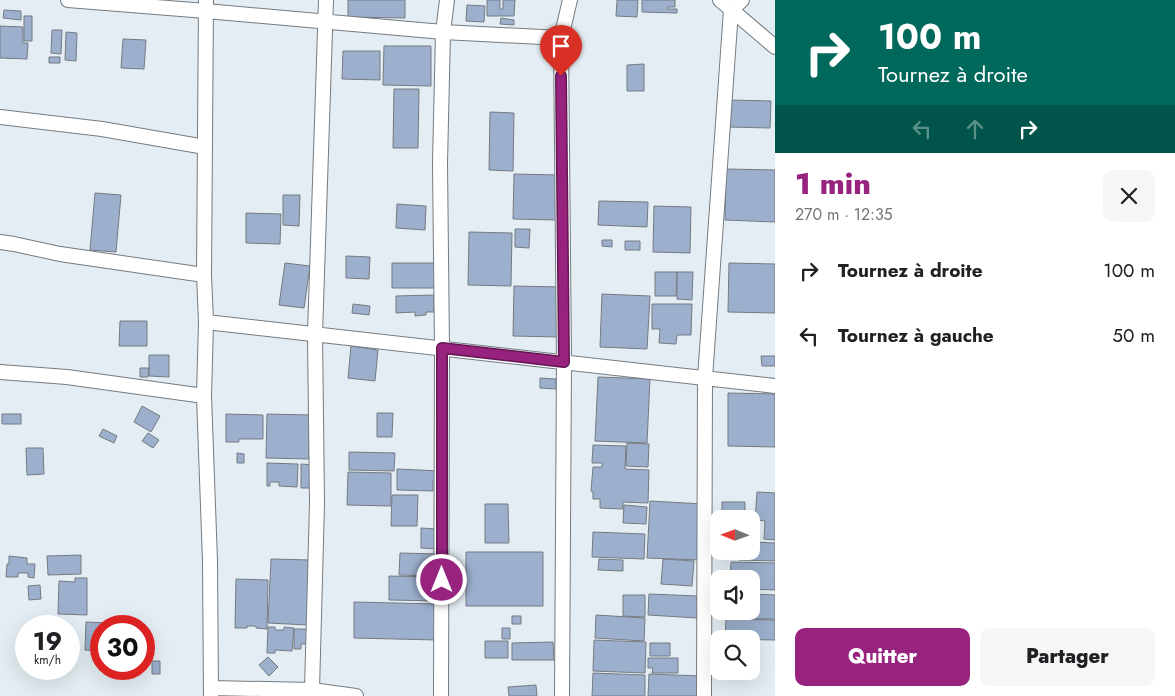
<!DOCTYPE html>
<html lang="fr">
<head>
<meta charset="utf-8">
<style>
	body { margin:0; font-family:Jost,sans-serif; background:#f6f6f6; color:#202124; height:100vh; display:flex; flex-direction:column; font-size:19px; white-space:nowrap }
	* { box-sizing:border-box; margin:0 }
	p { font-size:16px; color:#757577 }
	.icon { flex:none; width:28px; height:28px; fill:none; stroke:currentColor; stroke-width:2; stroke-linecap:round; stroke-linejoin:round }
	.map { position:relative; flex:1; overflow:hidden }
	.sheet { display:flex; flex-direction:column; background:#fff; width:400px }
	.sheet>* { flex:none }
	.guide { background:#00695c; color:#fff; overflow:hidden }
	.needle { width:32px; rotate:271deg }
	.controls { position:absolute; left:710px; top:510px; display:grid; gap:10px }
	.controls a { display:grid; place-items:center; width:50px; height:50px; border-radius:10px; background:#fff; box-shadow:0 5px 20px #0002; font-size:25px }
	.speed { position:absolute; left:15px; top:615px; display:flex; gap:10px; font-size:25px; font-weight:700; text-align:center }
	.speed>* { display:grid; place-content:center; width:65px; height:65px; border-radius:50%; background:#fff; box-shadow:0 5px 20px #0002; line-height:1 }
	.speed small { font-size:12px; font-weight:400 }
	.speed .limit { border:8px solid #d22; background:#fff; color:#111 }
	.pin { position:absolute; display:grid; place-items:center; width:42px; height:42px; color:#fff; margin:-51px -21px; border-radius:50% 50% 50% 0; rotate:-45deg; box-shadow:0 0 5px #0007 }
	.pin .icon { rotate:45deg }
	.me { position:absolute; width:55px; margin:-28px; rotate:0deg; stroke-linejoin:round; filter:drop-shadow(0 0 4px #0008) }
	.turn { display:flex; align-items:center; gap:18px; height:105px; padding:0 20px; font-size:22px }
	.turn .icon { width:65px; height:65px; stroke-width:2.5 }
	.turn b { display:block; font-size:35px; line-height:42px }
	.lanes { display:flex; align-items:center; height:48px; padding:0 20px; background:#0003; justify-content:center; gap:25px; direction:ltr }
	.lanes .off { opacity:.35 }
	.round { display:grid; place-items:center; flex:none; width:52px; height:52px; border-radius:10px; background:#f6f6f6 }
	.head { display:flex; align-items:center; justify-content:space-between; height:85px; padding:0 20px }
	h1 { font-size:30px; font-weight:800; line-height:38px; color:#98237f }
	.cta { display:flex; gap:10px; margin-top:auto; padding:10px 20px }
	.cta a { flex:1; height:58px; border-radius:10px; background:#98237f; color:#fff; font-size:20px; font-weight:800; line-height:58px; text-align:center }
	.cta a+a { background:#f6f6f6; color:#202124 }
	ul { padding:0; list-style:none }
	li { display:flex; align-items:center; gap:15px; height:65px; padding:0 20px }
	li div { flex:1 }
	li b { display:block; font-size:19px }
	li em { font-style:normal }
	main { display:flex; flex:1; min-height:0 }
	.map>svg:first-child { display:block }
</style>
</head>
<body>
<main>
<div class="map">
<svg width="775" height="696" viewBox="0 0 775 696">
	<rect width="100%" height="100%" fill="#e4edf3"/>
	<!-- building -->
	<path fill="#9cb0cd" stroke="#757a81" d="M348 0H405V18L348 17Z
		M487 0H500V9H503V0H515L514 16H487Z
		M617 0H638L637 17 616 16Z
		M642 0H675V7H668L667 9H677V13L642 12Z
		M467 5 485 6 484 22 466 21Z
		M4 10 21 11V20L3 18Z
		M24 16H32V41H24Z
		M501 18 514 20V25L500 24Z
		M0 26 23 27V43H28L27 59 0 58Z
		M52 30H62L61 54 51 53Z
		M66 32 77 33 76 61 65 60Z
		M123 39 146 40 144 69 121 68Z
		M384 46H431V86L383 85Z
		M343 51H380V80L342 79Z
		M49 57H60V63H49Z
		M644 64V91H627V65Z
		M394 89H419L418 148H393Z
		M729 100 771 101 770 128 728 127Z
		M490 112 514 113 513 171 489 170Z
		M726 169 775 170V222L725 220Z
		M514 174 558 175 557 220 513 219Z
		M95 193 121 195 116 252 90 250Z
		M283 195H300L299 226 283 225Z
		M599 201 648 202 647 227 598 225Z
		M397 204 426 206 425 230 396 228Z
		M654 206 691 207 690 253 653 252Z
		M246 213 281 214 280 244 246 243Z
		M515 229H530L529 248 515 247Z
		M469 232 512 233 511 286 468 285Z
		M602 240H612V247L602 246Z
		M625 241H640V250H625Z
		M346 256 370 257 369 279 346 278Z
		M285 263 310 266 304 308 279 305Z
		M392 263H434L435 288H392Z
		M729 263 775 264V313L728 312Z
		M655 272H677L676 296H655Z
		M677 272H693L692 300 677 299Z
		M514 286 561 287 560 337 513 336Z
		M602 294 650 296 647 349 600 347Z
		M434 295V312H426V315L415 316V312L396 313V296Z
		M353 304 370 306 369 315 352 313Z
		M652 304H692L691 335H677L676 344 659 343 660 329H652Z
		M120 321H147V346H119Z
		M351 346 378 350 375 381 348 378Z
		M149 355H169V377L149 376Z
		M761 356H775V366H762Z
		M140 368H149L148 377H140Z
		M598 377 650 379 647 443 595 441Z
		M540 378 556 379V389L540 388Z
		M728 393 775 394V447L728 446Z
		M142 406 160 416 151 432 134 422Z
		M377 413H393L392 437H377Z
		M2 414H21V424H2Z
		M226 414 263 415V439H239V442H226Z
		M267 414 310 415 309 459 266 458Z
		M103 429 117 436 114 443 99 436Z
		M148 433 159 440 153 448 142 441Z
		M627 443 649 444 648 467 626 466Z
		M593 445 626 446 625 469 649 470 648 503 623 502V509L600 508V499H593V492L591 491 593 467H602V463H592Z
		M26 448H43L44 474 27 475Z
		M349 452 395 453 394 471 349 470Z
		M237 453 244 454V463H237Z
		M267 463 298 464 297 487 279 486V482H270V486H267Z
		M301 464 314 465 313 488H301Z
		M397 469 440 471V480H433V491L397 490Z
		M348 472 391 473V506L347 505Z
		M757 492 775 493V540L764 539 765 521 755 520Z
		M392 495H418L417 526H391Z
		M650 501 703 504 700 560 647 558Z
		M722 502H745V518H722Z
		M485 504H508L509 543H485Z
		M624 505 647 507 646 524 623 523Z
		M421 528 438 529V549L421 548Z
		M593 532 645 534 644 559 592 557Z
		M751 542 775 543V561L739 560V551H751Z
		M466 552H543V606H466Z
		M400 553 438 554 437 576 399 575Z
		M81 555V574L48 575 47 556Z
		M9 556 27 558V564H35L34 578 28 577V573H18V577H6L7 564H9Z
		M271 559 310 560 308 625 268 623Z
		M599 559 623 560V571L598 570Z
		M663 559 694 561 692 586 661 584Z
		M731 562 775 563V590L751 589V579H730Z
		M389 576 439 577V601L389 600Z
		M75 578H87V615L58 614 59 581 75 582Z
		M236 579 268 580 267 629 256 628V626H247V628H235Z
		M40 585 41 599 29 600 28 586Z
		M649 594 698 596 697 618 648 615Z
		M751 594 775 595V619L724 618V611H751Z
		M623 595H645V617L623 616Z
		M354 602 438 604 437 640 354 638Z
		M596 615 645 618 644 641 595 638Z
		M512 616H521V624H512Z
		M726 619 775 620V640L725 639Z
		M86 622 108 623V626H101V651L85 650Z
		M109 622H141V626H108Z
		M268 627H275V630H284V627L294 628 292 651 275 650V653H267Z
		M502 628H510V639H502Z
		M294 629H308V644H301V649H294Z
		M594 640 646 642 645 673 593 671Z
		M485 641H508V658H485Z
		M553 642 554 660H512V643Z
		M650 643H670V656H650Z
		M268 657 278 667 269 676 259 665Z
		M648 658H678V673H652L653 668H648Z
		M152 661H160V674H152Z
		M593 673 645 675V696H592Z
		M649 674 702 676V696H648Z
		M536 685 537 696H509L508 687Z"/>
	<g fill="none" stroke-linecap="round" stroke-linejoin="round">
		<defs>
			<path id="street" d="M68 0 206 11 443 32 561 38
				M206 0 204 275 206 322 204 396 210 561 211 696
				M720 0 775 47
				M0 117 102 129 205 147
				M0 242 14 244 60 254 204 275
				M206 322 775 386
				M0 372 67 377 204 396
				M211 688 312 690 356 696
				M312 690 317 503 315 334 326 0
				M441 696 442 348 440 163 443 32 447 0
				M562 696 564 362 561 38 570 0
				M704 696 705 378 731 10 742 0"/>
		</defs>
		<!-- street casing -->
		<use href="#street" stroke="#747b81" stroke-width="16"/>
		<!-- street -->
		<use href="#street" stroke="#fff" stroke-width="14"/>
	</g>
	<g fill="none" stroke-linecap="round" stroke-linejoin="round">
		<defs>
			<path id="route" d="M442 580V348L564 362 561 76"/>
		</defs>
		<!-- route casing -->
		<use href="#route" stroke="#631753" stroke-width="12"/>
		<!-- route -->
		<use href="#route" stroke="#98237f" stroke-width="9"/>
	</g>
</svg>
<div class="controls">
<a><svg class="needle" viewBox="-14 -14 28 28"><path d="M0-13l5 13h-10z" fill="#e53935"/><path d="M0 13l5-13h-10z" fill="#757577"/></svg></a>
<a><svg class="icon" aria-label="sound" viewBox="0 0 24 24"><path d="M4 9h4l5-4v14l-5-4H4zM17 9q2 3 0 6"/></svg></a>
<a><svg class="icon" aria-label="search" viewBox="0 0 24 24"><circle cx="10" cy="10" r="6"/><path d="M15 15l6 6"/></svg></a>
</div>
<div class="speed"><div>19<small>km/h</small></div><div class="limit">30</div></div>
<div class="pin" style="left:561px;top:76px;background:#d93025"><svg class="icon" aria-label="arrive" viewBox="0 0 24 24"><path d="M6 21V4h12l-3 4 3 4H6"/></svg></div>
<svg class="me" style="left:442px;top:580px" viewBox="-20 -20 40 40"><circle r="17" fill="#98237f" stroke="#fff" stroke-width="3"/><path d="M0-11L8 9 0 5-8 9z" fill="#fff"/></svg>
</div>
<section class="sheet">
<div class="guide">
<div class="turn"><svg class="icon" aria-label="right" viewBox="0 0 24 24"><path d="M7 20v-9h11M14 6l5 5-5 5"/></svg><div><b>100 m</b>Tournez à droite</div></div>
<div class="lanes"><svg class="icon off" aria-label="left" viewBox="0 0 24 24"><path d="M17 20v-9H6M10 6l-5 5 5 5"/></svg><svg class="icon off" aria-label="ahead" viewBox="0 0 24 24"><path d="M12 20V5M6 11l6-6 6 6"/></svg><svg class="icon" aria-label="right" viewBox="0 0 24 24"><path d="M7 20v-9h11M14 6l5 5-5 5"/></svg></div>
</div>
<div class="head"><div><h1>1 min</h1><p>270 m · 12:35</p></div><a class="round"><svg class="icon" aria-label="close" viewBox="0 0 24 24"><path d="M6 6l12 12M18 6L6 18"/></svg></a></div>
<ul>
<li><svg class="icon" aria-label="right" viewBox="0 0 24 24"><path d="M7 20v-9h11M14 6l5 5-5 5"/></svg><div><b>Tournez à droite</b></div><em>100 m</em></li>
<li><svg class="icon" aria-label="left" viewBox="0 0 24 24"><path d="M17 20v-9H6M10 6l-5 5 5 5"/></svg><div><b>Tournez à gauche</b></div><em>50 m</em></li>
</ul>
<div class="cta"><a>Quitter</a><a>Partager</a></div>
</section>
</main>
</body>
</html>
